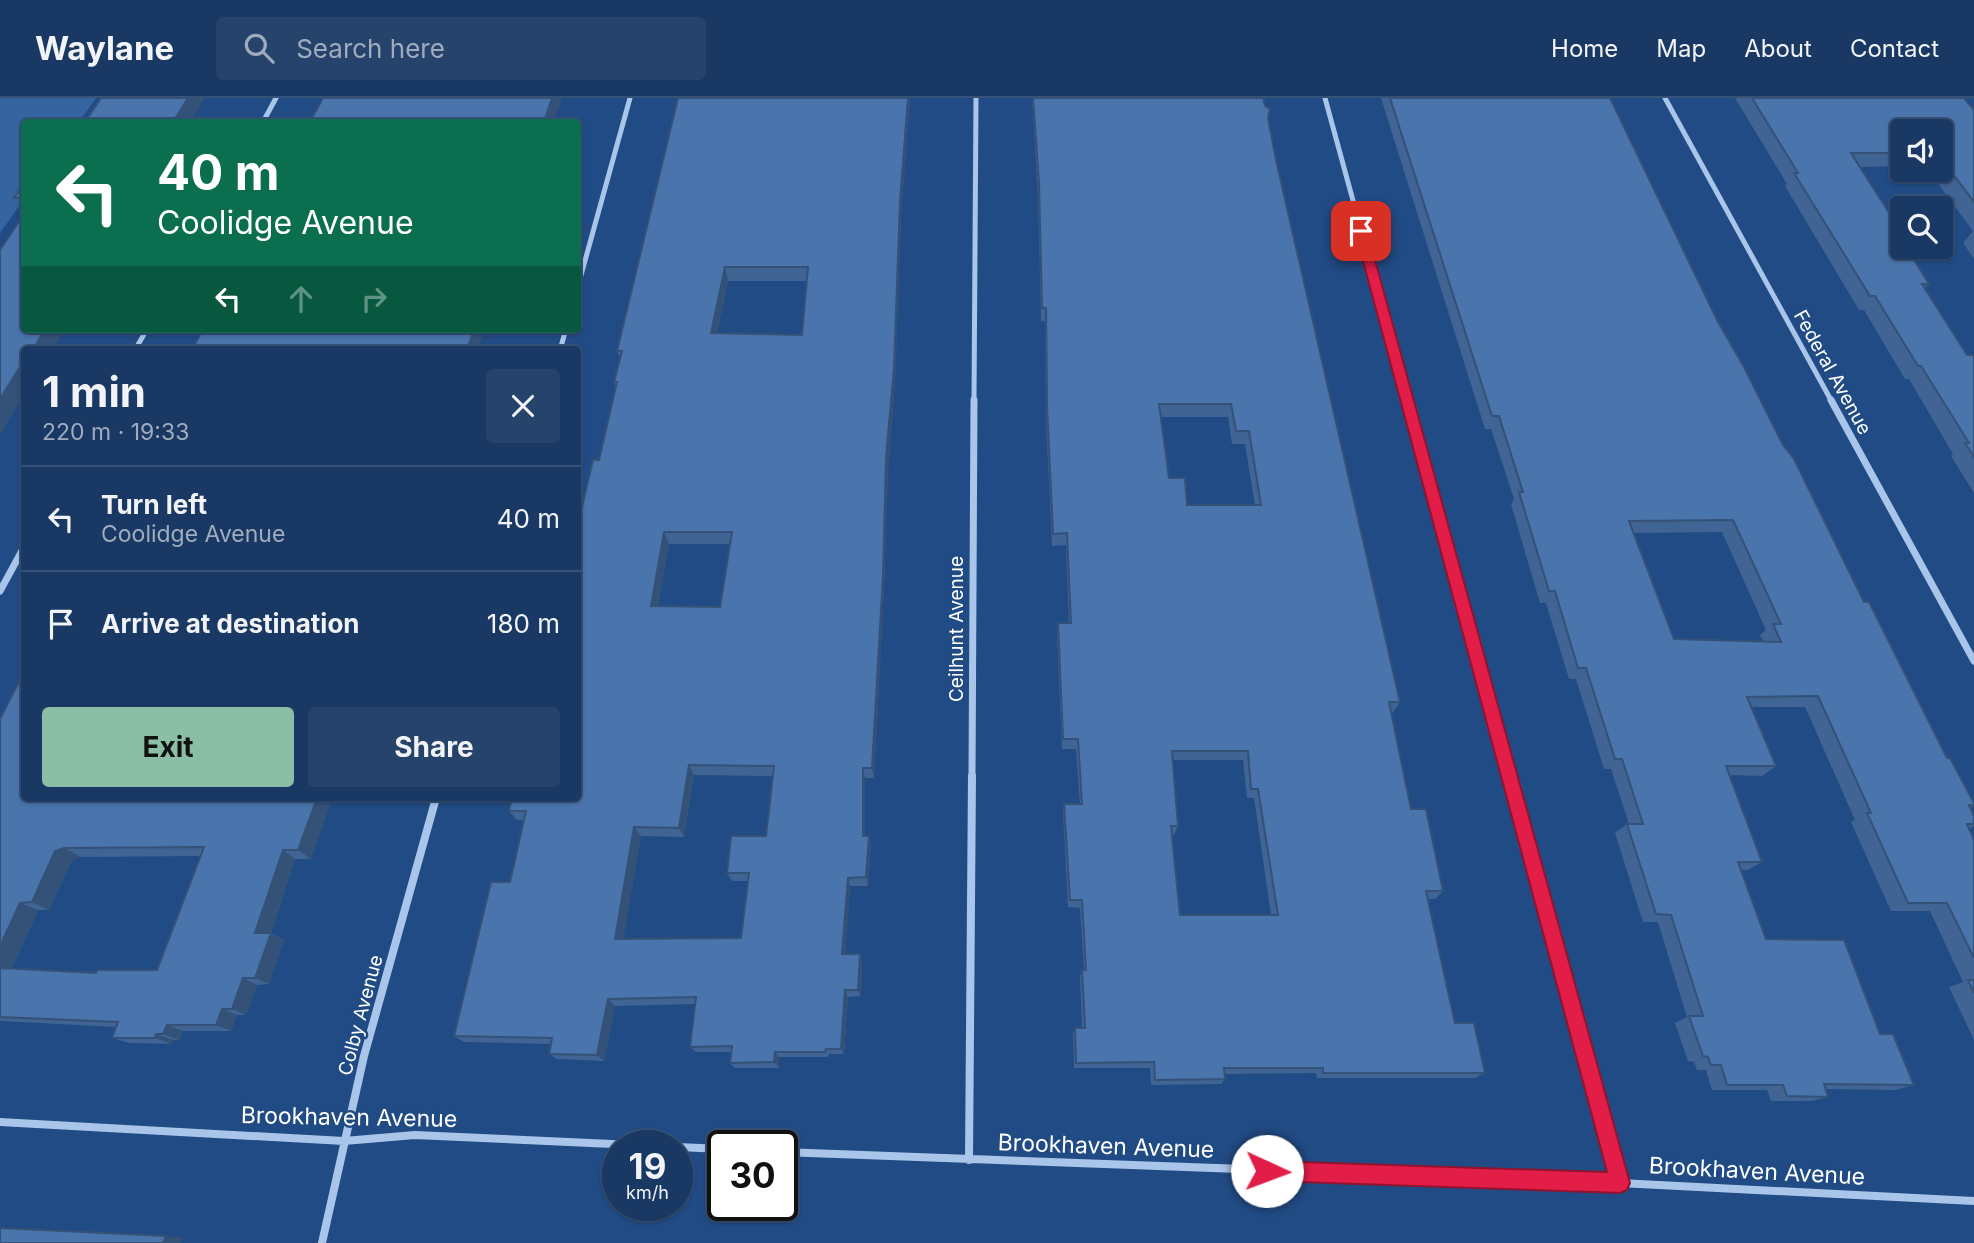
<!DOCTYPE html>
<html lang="en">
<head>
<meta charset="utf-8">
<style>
	body { margin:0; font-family:Inter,sans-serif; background:#26436c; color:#f1f3f6; height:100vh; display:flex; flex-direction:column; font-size:26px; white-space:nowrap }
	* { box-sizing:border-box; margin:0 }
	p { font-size:23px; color:#9facbe }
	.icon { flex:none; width:38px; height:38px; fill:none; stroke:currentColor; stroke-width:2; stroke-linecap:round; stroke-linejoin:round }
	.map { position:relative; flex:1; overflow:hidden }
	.side { position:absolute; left:21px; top:248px; width:560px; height:455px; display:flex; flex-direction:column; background:#193863; border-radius:7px; box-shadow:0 2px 5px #0004,0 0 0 2px #375278 }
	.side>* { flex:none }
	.top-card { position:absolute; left:21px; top:21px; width:560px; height:214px; border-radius:7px; box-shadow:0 2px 5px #0004,0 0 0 2px #375278; background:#0b6e4f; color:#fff; overflow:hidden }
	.tools { position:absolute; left:1890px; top:21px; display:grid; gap:14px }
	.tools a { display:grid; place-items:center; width:63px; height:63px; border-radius:7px; background:#193863; box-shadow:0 2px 5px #0004,0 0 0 2px #375278; font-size:35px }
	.speed { position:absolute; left:602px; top:1032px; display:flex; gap:14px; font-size:35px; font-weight:700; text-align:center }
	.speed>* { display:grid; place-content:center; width:91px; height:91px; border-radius:50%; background:#193863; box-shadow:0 2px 5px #0004,0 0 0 2px #375278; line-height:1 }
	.speed small { font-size:18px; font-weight:400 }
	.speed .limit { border:4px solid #111; border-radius:10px; background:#fff; color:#111 }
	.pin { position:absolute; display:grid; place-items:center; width:60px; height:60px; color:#fff; margin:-30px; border-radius:14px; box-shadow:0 4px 10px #0006 }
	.me { position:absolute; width:77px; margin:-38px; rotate:92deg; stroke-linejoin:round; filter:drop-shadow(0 0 5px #0008) }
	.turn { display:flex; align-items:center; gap:24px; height:147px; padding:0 21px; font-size:32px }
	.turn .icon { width:91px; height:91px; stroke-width:2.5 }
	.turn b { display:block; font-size:49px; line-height:60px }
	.lanes { display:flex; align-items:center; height:66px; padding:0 21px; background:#0003; justify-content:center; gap:35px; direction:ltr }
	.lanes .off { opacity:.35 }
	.round { display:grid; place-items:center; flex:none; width:74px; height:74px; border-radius:7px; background:#26436c }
	.headline { display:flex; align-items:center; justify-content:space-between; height:119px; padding:0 21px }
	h1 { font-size:42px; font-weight:700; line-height:52px }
	.button { display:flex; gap:14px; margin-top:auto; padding:14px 21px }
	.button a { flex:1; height:80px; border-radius:7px; background:#8abfa5; color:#111; font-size:28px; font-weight:700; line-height:80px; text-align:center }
	.button a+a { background:#26436c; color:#f1f3f6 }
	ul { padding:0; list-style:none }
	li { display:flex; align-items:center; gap:21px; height:105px; padding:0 21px; border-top:2px solid #375278 }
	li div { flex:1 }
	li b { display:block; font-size:26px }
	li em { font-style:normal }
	header { display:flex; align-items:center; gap:42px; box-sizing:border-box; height:98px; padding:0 35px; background:#193863; border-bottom:2px solid #375278 }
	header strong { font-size:33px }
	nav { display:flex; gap:38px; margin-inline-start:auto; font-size:24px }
	.search { width:490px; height:63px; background:#26436c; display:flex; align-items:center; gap:18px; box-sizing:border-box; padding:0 24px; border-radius:7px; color:#9facbe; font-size:26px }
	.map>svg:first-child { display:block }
</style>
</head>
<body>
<header>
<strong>Waylane</strong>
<div class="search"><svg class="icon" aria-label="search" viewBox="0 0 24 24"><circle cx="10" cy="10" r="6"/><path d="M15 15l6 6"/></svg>Search here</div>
<nav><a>Home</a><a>Map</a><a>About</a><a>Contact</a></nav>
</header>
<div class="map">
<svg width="1974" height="1145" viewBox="0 0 1974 1145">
	<rect width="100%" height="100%" fill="#214b84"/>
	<!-- green -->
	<path fill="#3564a1" d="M0 0H96L79 24H24V101L0 135Z"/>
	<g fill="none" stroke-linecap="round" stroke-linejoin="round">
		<!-- street-far2 -->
		<path stroke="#a9c5e9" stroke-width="5" d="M1325 0 1408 304
			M1665 0 1832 304
			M263 24 276 0
			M578 188 630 0
			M135 252 147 231
			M560 252 566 231
			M974 304 976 0"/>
		<!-- street-far1 -->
		<path stroke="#a9c5e9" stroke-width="7" d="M1407 302 1510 679
			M1831 302 1974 563
			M0 493 24 449
			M972 679 974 302"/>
		<!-- street -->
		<path stroke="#a9c5e9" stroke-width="8" d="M1509 678 1620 1085
			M0 1024 344 1043 415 1037 656 1048
			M677 1049 723 1051
			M782 1054 1620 1085 1974 1103
			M969 1062 972 678
			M322 1145 364 958 436 700"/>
	</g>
	<!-- wall -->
	<path fill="#406494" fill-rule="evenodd" d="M678 0H910L901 117 895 283 888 372 884 490 874 680H865V738H869L871 747 868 788H850L845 856 862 863 861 898 848 899 844 956H829L828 959H779V970H735L730 965 731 954H696L690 949 696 906 615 908 604 963 557 961 549 956 551 946 464 944 454 938 510 784 524 722H517L509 713 578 700 599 362 616 289 614 284 620 260 617 253ZM728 183H807L802 237 717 235ZM669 446H731L720 509 658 508ZM694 677 773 678 766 738 727 775 732 783H748L741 840 623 841 641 738 684 739Z
		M1032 0H1263L1276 62 1400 604 1393 614H1391L1411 711 1443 793 1435 801H1428L1455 925 1485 975 1475 980H1317L1316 975 1225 976V981L1221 986 1151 987 1150 970H1074L1073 936 1075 930H1082L1080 878 1082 872H1084L1080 810 1068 809 1063 715 1064 706H1080L1076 651H1062L1057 536 1058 525H1069L1066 447 1052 448 1046 322 1045 223H1041L1038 98ZM1161 319H1228L1232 346H1245L1255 407H1187L1169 380ZM1173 662H1243L1247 700H1254L1271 817H1180L1172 737H1174L1178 728Z
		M1381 0H1610L1718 224 1864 504 1974 708 1970 710 1974 718V728L1969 731 1974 742V942L1949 889 1963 884 1930 813H1891L1851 724 1855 722 1805 609H1751L1776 668 1762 678 1729 677 1762 764 1748 772H1741L1766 841 1880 936 1914 987 1895 992 1826 991 1828 999 1811 1003H1771L1767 992H1712L1706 972H1697L1694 964 1688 963 1675 925 1687 919 1658 824H1643L1615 735 1627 726H1629L1611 671H1604L1576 581H1569L1546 505H1540L1511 406 1514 401 1491 331H1485ZM1722 434 1766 532 1760 537 1763 544 1674 541 1634 435Z
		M1735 0H1964L1974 12V161L1963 145 1973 133 1928 72H1941V33H1902V68L1859 69 1913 152 1910 155 1929 186 1925 190 1967 257H1974V395L1951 358 1953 356 1909 281H1905L1864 212H1859L1785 88 1787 86Z
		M24 86V112L14 100Z
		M0 621 24 700H332L311 761H295L271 835 284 842 269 886 257 887 246 917H237L231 933H183L179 942H173L171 946 129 945 112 940 116 929 0 923ZM201 758 157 872 96 875 12 870 38 812H49L72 762 81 759Z"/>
	<!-- shaded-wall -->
	<path fill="#345178" d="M188 0H205L190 24H173Z
		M552 0H562L554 24H544Z
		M908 0H910L901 117 895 283 888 372 884 490 874 680 872 670 886 360 900 103Z
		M725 169 728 183 714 249 711 235Z
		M45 231H65L53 252H33Z
		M474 231H485L478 252H467Z
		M23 264 24 265V296L0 337V301Z
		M664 434 669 446 656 520 651 508Z
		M689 667 694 677 684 739 679 730Z
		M863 670 865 680V747L863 738Z
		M317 700H332L311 761 298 752Z
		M634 729 641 738 622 849 615 841Z
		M869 738 871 747 868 788 866 779Z
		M64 750 81 759 72 762 49 812 32 804 55 753Z
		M283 752 295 761 270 837 271 835 284 842 269 886 255 880V835Z
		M848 780 850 788 845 863 842 856Z
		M20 805 38 812 9 876 0 873V848Z
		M860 856 862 863 861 898 858 892Z
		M243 880 257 887 246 917 232 911Z
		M845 892 848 899 844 956 841 951Z
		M608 901 615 908 604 963 597 957Z
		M222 911 237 917 231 933 216 927Z
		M167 927 183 933 179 942 163 936Z
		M156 936 173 942 171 946 155 940Z
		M775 954 779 959V970L774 964Z
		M166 1138 183 1140 181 1145H163Z"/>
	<!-- building -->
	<path fill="#4a74ac" stroke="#345178" stroke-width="2" fill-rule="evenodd" d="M101 0H188L173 24H85Z
		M323 0H552L544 24H310Z
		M678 0H908L900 103 894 270 886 360 883 478 872 670H863V738H869L866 779 848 780 842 856H860L858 892H845L841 951H826L825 954H775L774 964 730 965 732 948 690 949 696 899 608 901 597 957 549 956 552 940 454 938 491 784H510L526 713H509L512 700H578V426L593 362H599L617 284H614L622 253H617ZM725 169H808L802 237 711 235ZM664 434H732L720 509 651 508ZM689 667 774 668 766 738H731L727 775H749L741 840 615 841 634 729 679 730Z
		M1033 0H1263L1265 8 1270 11 1268 20 1276 62 1400 604H1389L1411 711H1426L1443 793H1426L1447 889 1455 925H1474L1485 975H1323V970H1224L1225 981 1155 982 1154 964 1076 965 1075 930H1085L1082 872H1086L1082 802H1070L1064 706H1082L1078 641H1063L1058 525H1071L1067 435 1053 436 1047 309 1046 210H1042L1039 85ZM1159 306H1231L1236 333H1249L1261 407H1187L1185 380H1169ZM1172 653H1248L1251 691H1258L1278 817H1180L1171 728H1178Z
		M1390 0H1610L1718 224 1744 269 1783 347 1794 361 1864 504H1869L1947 660H1950L1974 705V707H1969L1974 718V726H1967L1974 742V860L1947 805H1908L1867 715H1871L1818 598 1747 599 1776 668H1726L1762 764H1738L1766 841 1844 842 1880 936H1893L1914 987 1824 986 1828 999 1787 998 1783 987H1727L1721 967H1711L1708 959 1703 958 1689 918H1703L1671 817 1656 816 1627 726H1643L1622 661H1615L1586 570H1578L1555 493H1549L1519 394H1523L1499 318H1492ZM1733 422 1781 526H1773L1781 544 1674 541 1629 423Z
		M1752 0H1964L1974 12V104L1941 60V33H1902V55H1851L1902 135V149H1911L1913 152H1908L1929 186H1922L1967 257H1974V359L1965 345H1969L1921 268H1918L1875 198H1870L1794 75H1798Z
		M24 86V100H14Z
		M24 116V231H45L33 252H24V264H23L0 301V152Z
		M203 231H474L467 252H192Z
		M24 574V700H317L298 752H283L255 835H271L255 880H243L232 911H222L216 927H167L163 936H156L155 940H112L118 924 0 919V870L96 875 97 872H157L204 749 64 750 55 753 32 804 20 805 0 848V621Z
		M1968 882H1974V895Z
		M0 1130 166 1138 163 1145H0Z"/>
	<!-- route -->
	<path fill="#e11d48" stroke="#92132f" stroke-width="2" d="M1361 129 1367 133 1630 1085 1627 1092 1620 1095 1267 1083 1260 1080 1257 1073 1260 1066 1267 1063 1607 1074 1355 133Z"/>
	<g text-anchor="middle" stroke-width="5" stroke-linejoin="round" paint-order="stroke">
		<!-- street labels -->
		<g font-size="19" fill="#fff" stroke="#214b84">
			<text transform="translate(1833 274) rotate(61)" y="7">Federal Avenue</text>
			<text transform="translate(956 531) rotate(-90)" y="7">Ceilhunt Avenue</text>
			<text transform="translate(360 917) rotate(-75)" y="7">Colby Avenue</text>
		</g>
		<!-- near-street labels -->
		<g font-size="23" fill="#fff" stroke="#214b84">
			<text transform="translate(349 1019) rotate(1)" y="8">Brookhaven Avenue</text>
			<text transform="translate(1106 1048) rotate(2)" y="8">Brookhaven Avenue</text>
			<text transform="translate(1757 1073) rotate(3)" y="8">Brookhaven Avenue</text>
		</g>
	</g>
</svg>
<div class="tools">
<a><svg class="icon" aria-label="sound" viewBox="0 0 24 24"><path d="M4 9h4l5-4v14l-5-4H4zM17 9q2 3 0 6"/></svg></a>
<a><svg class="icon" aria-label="search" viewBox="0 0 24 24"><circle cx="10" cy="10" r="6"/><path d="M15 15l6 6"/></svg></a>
</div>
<div class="speed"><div>19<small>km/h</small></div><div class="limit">30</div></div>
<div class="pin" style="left:1361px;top:133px;background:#d93025"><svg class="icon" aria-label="arrive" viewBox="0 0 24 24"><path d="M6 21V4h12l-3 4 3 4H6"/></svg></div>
<svg class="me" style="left:1267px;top:1073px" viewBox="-20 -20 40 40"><circle r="19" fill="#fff"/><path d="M0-13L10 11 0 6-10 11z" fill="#e11d48"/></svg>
<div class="top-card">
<div class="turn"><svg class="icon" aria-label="left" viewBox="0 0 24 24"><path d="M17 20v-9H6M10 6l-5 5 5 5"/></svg><div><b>40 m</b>Coolidge Avenue</div></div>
<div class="lanes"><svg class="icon" aria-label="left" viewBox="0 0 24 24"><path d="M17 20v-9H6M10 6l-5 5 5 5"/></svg><svg class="icon off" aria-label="ahead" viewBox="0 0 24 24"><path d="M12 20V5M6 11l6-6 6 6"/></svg><svg class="icon off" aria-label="right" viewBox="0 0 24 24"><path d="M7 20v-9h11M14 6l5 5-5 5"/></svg></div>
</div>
<section class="side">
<div class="headline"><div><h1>1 min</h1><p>220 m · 19:33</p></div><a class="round"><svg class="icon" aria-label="close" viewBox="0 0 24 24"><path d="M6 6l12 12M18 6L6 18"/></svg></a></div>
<ul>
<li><svg class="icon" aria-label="left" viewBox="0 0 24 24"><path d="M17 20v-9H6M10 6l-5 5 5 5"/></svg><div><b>Turn left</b><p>Coolidge Avenue</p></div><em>40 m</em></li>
<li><svg class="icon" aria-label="arrive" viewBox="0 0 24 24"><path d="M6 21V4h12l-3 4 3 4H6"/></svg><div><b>Arrive at destination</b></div><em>180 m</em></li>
</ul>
<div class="button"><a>Exit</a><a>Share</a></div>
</section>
</div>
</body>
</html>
